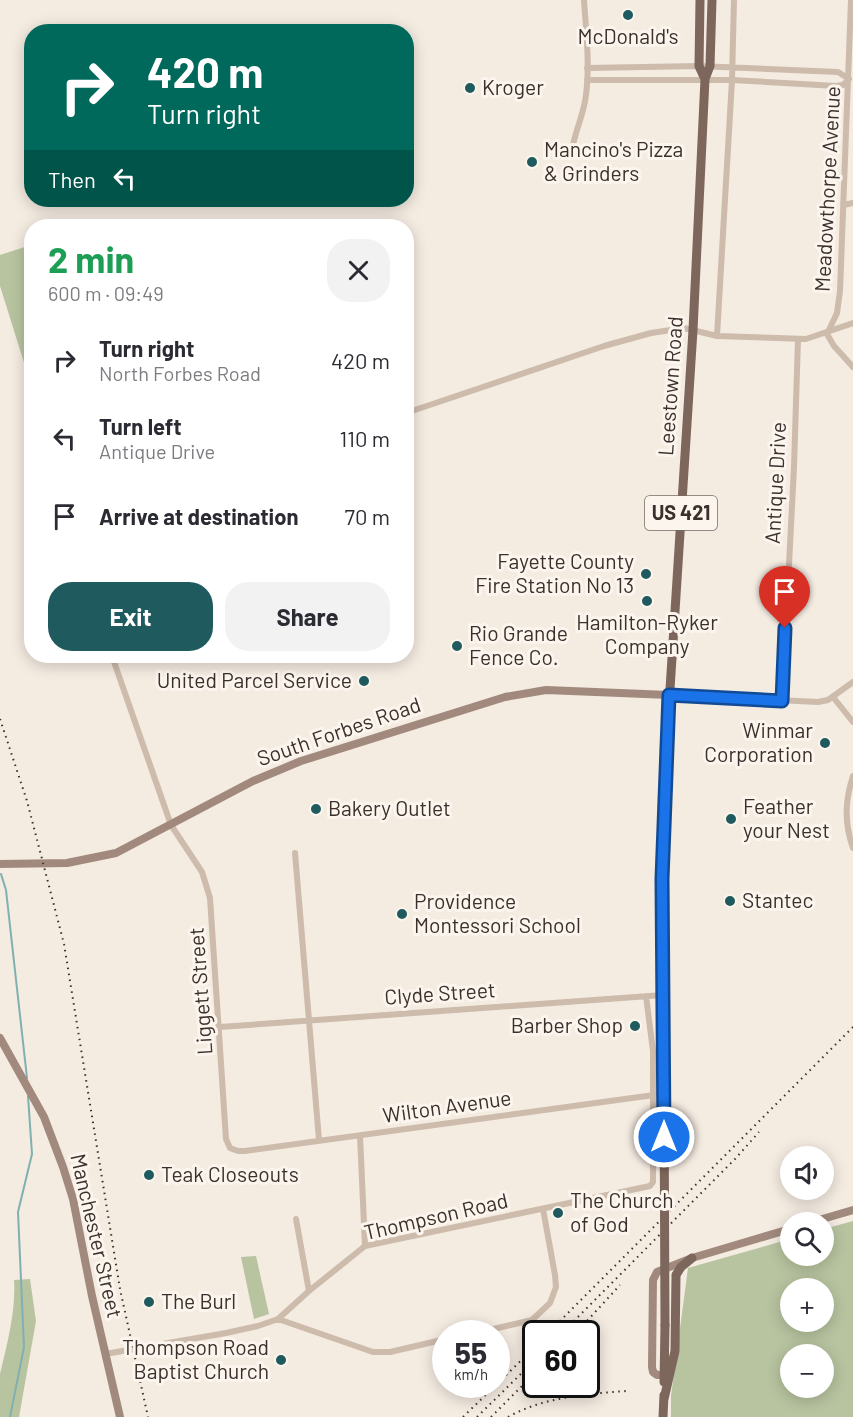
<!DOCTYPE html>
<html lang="en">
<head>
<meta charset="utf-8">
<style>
	body { margin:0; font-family:Barlow,sans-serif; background:#f2f2f3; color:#2b2b33; height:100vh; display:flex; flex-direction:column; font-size:22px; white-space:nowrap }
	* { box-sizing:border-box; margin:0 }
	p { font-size:20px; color:#7c7c81 }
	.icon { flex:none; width:33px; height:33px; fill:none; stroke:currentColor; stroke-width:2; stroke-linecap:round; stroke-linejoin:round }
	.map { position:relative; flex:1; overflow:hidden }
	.panel { position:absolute; left:24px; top:219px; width:390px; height:444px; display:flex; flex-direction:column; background:#fff; border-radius:24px; box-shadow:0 3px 15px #0003 }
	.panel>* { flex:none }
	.banner { position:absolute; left:24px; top:24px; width:390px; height:183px; border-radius:24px; box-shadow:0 3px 15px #0003; background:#00695c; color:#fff; overflow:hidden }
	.controls { position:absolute; left:780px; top:1146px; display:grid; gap:12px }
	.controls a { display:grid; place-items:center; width:54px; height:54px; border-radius:50%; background:#fff; box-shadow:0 3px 15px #0003; font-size:30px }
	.speed { position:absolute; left:432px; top:1320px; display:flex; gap:12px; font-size:30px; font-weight:700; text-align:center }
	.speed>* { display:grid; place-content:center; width:78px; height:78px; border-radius:50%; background:#fff; box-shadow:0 3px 15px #0003; line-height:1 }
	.speed small { font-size:15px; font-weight:400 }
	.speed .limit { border:3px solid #111; border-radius:9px; background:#fff; color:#111 }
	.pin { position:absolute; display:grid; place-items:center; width:51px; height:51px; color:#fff; margin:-62px -26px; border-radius:50% 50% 50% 0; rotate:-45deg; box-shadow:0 0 6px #0007 }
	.pin .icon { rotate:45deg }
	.me { position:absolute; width:66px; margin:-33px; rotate:0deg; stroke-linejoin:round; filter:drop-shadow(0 0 4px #0008) }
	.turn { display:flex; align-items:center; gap:21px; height:126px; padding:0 24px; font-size:27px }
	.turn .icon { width:78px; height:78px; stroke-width:2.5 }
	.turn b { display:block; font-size:42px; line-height:51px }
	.then { display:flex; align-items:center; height:57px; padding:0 24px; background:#0003; gap:12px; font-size:22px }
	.round { display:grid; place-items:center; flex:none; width:63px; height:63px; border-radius:24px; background:#f2f2f3 }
	.head { display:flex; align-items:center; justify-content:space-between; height:102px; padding:0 24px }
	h1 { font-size:36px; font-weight:700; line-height:45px; color:#1e9e55 }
	.action { display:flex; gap:12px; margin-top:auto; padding:12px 24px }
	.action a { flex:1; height:69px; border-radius:24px; background:#1f5a5e; color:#fff; font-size:24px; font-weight:700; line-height:69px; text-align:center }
	.action a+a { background:#f2f2f3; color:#2b2b33 }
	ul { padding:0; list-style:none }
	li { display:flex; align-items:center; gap:18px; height:78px; padding:0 24px }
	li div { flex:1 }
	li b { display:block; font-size:22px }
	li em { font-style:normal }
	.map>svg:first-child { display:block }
</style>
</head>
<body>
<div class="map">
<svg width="853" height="1417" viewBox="0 0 853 1417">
	<rect width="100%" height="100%" fill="#f4ebe1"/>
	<!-- green -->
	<path fill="#b8c4a0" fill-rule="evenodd" d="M31 245H32L31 385 0 286V255Z
		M853 1221V1417H671V1396L688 1268 790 1239V1256H824V1229ZM790 1288H824V1322H790ZM790 1354H824V1388H790Z
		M256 1256 269 1314 254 1319 241 1257Z
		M30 1279 36 1321 19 1417H0C0 1404 0 1387 0 1374 7 1344 16 1312 14 1280Z"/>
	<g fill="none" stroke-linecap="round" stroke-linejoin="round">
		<!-- stream -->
		<path stroke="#7fb0b2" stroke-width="2" d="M1 874 6 890 27 1078
			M10 1417 24 1347 18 1212 32 1154 28 1096"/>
		<!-- street -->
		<path stroke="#cdbbac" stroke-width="6" d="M851 0 840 291 837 313 827 334 834 346 853 367
			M587 68 699 66 838 72 849 79
			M587 80H732L836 86 843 85 849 79
			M572 150C575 131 584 114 586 95 590 64 586 31 584 0
			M844 205 853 203
			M717 336 732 80 734 0
			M406 413 604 346 651 333 684 328 717 336 806 339 853 323
			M112 656 171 825 202 872 210 898 226 1139 230 1148 238 1151H245L654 1095
			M669 695 818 702 828 700 853 682
			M833 697 853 722
			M782 701 794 467 798 339
			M853 776C845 801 844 823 853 848
			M295 853 319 1140
			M220 1027 663 995
			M360 1136 365 1246
			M296 1219 309 1291
			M278 1319 373 1352H390L446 1339
			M472 1334 532 1320 550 1303 556 1287 555 1275 543 1209
			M105 1354 226 1333 258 1326 278 1319 309 1291 365 1246 650 1186 653 1182V1051L646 996"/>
		<!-- secondary -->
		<path stroke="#a18a7d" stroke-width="8" d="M0 864 67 863 116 853 253 781 301 761 505 697 546 690 669 695
			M0 1038 44 1117 63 1167 73 1199 92 1296 120 1417
			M812 1222 853 1210
			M664 1375H657L653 1372 652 1367 653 1280 657 1272 692 1258 790 1229"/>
		<!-- primary -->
		<path stroke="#7d675c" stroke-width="9" d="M700 0 699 66 705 79
			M664 1090 662 887 667 736 693 330 705 79 710 66 712 0
			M664 1382 665 1325
			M664 1399 675 1351 676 1275 681 1267 692 1258
			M663 1417 664 1395"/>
		<!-- rail -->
		<path stroke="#3b302b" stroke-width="2" stroke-dasharray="1.5 4.5" stroke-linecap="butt" d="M0 719 27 801 64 944 120 1289 148 1417
			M547 1334 853 1027
			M561 1334 736 1158 759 1132
			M575 1334 620 1285
			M463 1417 536 1346
			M477 1417 536 1359
			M491 1417 536 1372
			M508 1417C544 1397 586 1394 626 1391"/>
		<!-- primary-bridge -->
		<path stroke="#7d675c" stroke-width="9" d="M664 1090 665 1325"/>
	</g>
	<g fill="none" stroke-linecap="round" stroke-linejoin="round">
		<defs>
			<path id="route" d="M664 1137 662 879 669 695 782 701 785 628"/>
		</defs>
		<!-- route casing -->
		<use href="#route" stroke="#114b97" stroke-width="15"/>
		<!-- route -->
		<use href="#route" stroke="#1a73e8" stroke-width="10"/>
	</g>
	<!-- markers -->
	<g fill="#1f5a5e" stroke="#fbf5ee" stroke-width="2">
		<circle cx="628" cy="15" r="6"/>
		<circle cx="470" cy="88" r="6"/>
		<circle cx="532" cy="162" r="6"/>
		<circle cx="646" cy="574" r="6"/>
		<circle cx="647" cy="601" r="6"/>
		<circle cx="457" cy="646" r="6"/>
		<circle cx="364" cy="681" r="6"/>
		<circle cx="825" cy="743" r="6"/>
		<circle cx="316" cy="809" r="6"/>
		<circle cx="731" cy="819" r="6"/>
		<circle cx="730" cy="901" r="6"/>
		<circle cx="402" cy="914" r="6"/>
		<circle cx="635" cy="1026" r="6"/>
		<circle cx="149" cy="1175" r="6"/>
		<circle cx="558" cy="1213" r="6"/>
		<circle cx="149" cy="1302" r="6"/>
		<circle cx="281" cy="1360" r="6"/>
	</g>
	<g text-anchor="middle" stroke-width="6" stroke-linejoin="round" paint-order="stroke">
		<!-- shield labels -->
		<rect fill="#fbf5ee" stroke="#756b66" stroke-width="1.5" x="645" y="496" width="72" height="34" rx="4.5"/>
		<g font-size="20" font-weight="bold" fill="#3b302b">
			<text x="681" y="520">US 421</text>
		</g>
		<!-- poi labels -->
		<g font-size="21" fill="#3b302b" stroke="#fbf5ee" text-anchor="start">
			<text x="628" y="44" text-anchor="middle">McDonald's</text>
			<text x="482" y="95">Kroger</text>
			<text x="544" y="157">Mancino's Pizza<tspan x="544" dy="24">&amp; Grinders</tspan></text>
			<text x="634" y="569" text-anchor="end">Fayette County<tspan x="634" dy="24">Fire Station No 13</tspan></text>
			<text x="647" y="630" text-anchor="middle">Hamilton-Ryker<tspan x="647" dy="24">Company</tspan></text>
			<text x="469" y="641">Rio Grande<tspan x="469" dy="24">Fence Co.</tspan></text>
			<text x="352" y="688" text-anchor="end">United Parcel Service</text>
			<text x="813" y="738" text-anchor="end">Winmar<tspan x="813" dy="24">Corporation</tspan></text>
			<text x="743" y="814">Feather<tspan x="743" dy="24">your Nest</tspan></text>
			<text x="328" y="816">Bakery Outlet</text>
			<text x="742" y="908">Stantec</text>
			<text x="414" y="909">Providence<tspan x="414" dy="24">Montessori School</tspan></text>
			<text x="623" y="1033" text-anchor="end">Barber Shop</text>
			<text x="161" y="1182">Teak Closeouts</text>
			<text x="570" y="1208">The Church<tspan x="570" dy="24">of God</tspan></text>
			<text x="161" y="1309">The Burl</text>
			<text x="269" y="1355" text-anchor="end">Thompson Road<tspan x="269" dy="24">Baptist Church</tspan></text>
		</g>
		<!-- street labels -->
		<g font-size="21" fill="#3b302b" stroke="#fbf5ee">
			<text transform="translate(828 189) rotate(-87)" y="7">Meadowthorpe Avenue</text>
			<text transform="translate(671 386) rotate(-86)" y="7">Leestown Road</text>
			<text transform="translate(776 483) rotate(-87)" y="7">Antique Drive</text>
			<text transform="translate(339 732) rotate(-19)" y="7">South Forbes Road</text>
			<text transform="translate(201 991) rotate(-94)" y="7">Liggett Street</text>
			<text transform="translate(440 994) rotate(-4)" y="7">Clyde Street</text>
			<text transform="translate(447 1107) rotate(-8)" y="7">Wilton Avenue</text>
			<text transform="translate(436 1217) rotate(-13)" y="7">Thompson Road</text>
			<text transform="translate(96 1236) rotate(77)" y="7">Manchester Street</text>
		</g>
	</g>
</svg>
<div class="controls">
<a><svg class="icon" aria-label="sound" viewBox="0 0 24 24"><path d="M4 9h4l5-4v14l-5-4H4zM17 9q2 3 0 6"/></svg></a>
<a><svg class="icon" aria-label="search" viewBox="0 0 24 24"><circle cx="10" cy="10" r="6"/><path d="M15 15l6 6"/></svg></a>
<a>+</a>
<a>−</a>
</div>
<div class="speed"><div>55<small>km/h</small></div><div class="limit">60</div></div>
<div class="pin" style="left:785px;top:628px;background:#d93025"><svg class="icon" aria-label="arrive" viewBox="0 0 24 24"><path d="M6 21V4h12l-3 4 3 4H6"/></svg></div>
<svg class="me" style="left:664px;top:1137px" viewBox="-20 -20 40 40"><circle r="17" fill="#1a73e8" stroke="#fff" stroke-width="3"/><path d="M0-11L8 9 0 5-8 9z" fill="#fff"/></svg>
<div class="banner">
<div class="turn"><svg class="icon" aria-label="right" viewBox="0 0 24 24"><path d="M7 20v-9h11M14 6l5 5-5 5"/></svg><div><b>420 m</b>Turn right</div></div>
<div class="then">Then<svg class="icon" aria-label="left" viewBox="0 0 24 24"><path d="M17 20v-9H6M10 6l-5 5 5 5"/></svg></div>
</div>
<section class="panel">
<div class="head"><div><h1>2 min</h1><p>600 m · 09:49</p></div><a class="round"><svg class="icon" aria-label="close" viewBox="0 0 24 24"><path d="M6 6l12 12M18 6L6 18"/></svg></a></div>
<ul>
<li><svg class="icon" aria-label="right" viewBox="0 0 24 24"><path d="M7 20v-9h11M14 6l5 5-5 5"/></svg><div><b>Turn right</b><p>North Forbes Road</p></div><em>420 m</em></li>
<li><svg class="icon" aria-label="left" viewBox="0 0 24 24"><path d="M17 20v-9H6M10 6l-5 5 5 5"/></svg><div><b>Turn left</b><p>Antique Drive</p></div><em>110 m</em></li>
<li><svg class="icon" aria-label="arrive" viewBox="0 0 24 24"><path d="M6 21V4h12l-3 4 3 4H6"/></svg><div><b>Arrive at destination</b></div><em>70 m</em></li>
</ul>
<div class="action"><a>Exit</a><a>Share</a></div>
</section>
</div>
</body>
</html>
